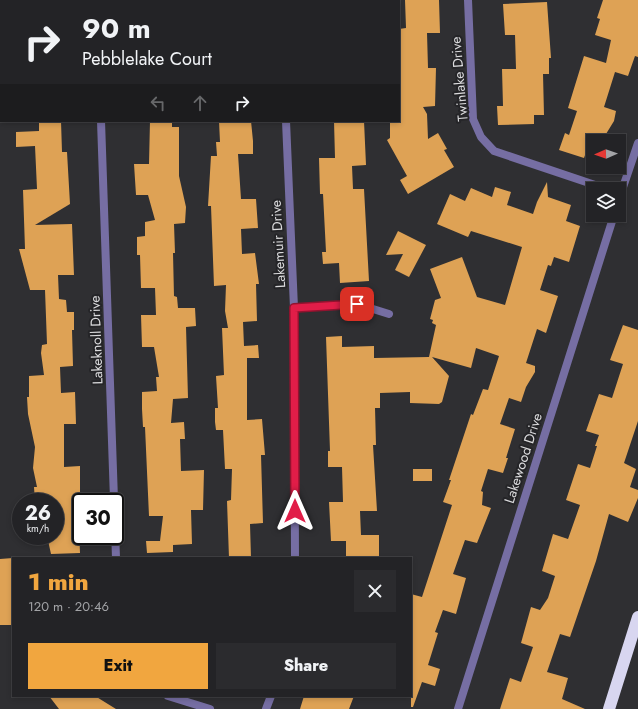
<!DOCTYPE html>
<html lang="en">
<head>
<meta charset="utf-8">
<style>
	body { margin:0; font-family:Jost,sans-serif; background:#2b2b2e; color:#f1f3f6; height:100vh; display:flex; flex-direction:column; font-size:15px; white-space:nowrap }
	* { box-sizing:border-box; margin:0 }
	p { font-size:13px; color:#a3a4a7 }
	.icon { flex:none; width:22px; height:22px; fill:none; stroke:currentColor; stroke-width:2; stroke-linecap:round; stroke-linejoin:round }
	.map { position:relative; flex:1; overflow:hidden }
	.panel { position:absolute; left:12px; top:557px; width:400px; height:140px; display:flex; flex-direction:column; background:#232326; border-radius:0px; box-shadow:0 2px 6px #0003,0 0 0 1px #404043 }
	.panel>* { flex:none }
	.banner { position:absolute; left:0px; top:0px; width:400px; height:122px; box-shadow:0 2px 6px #0003,0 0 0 1px #404043; background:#232326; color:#f1f3f6; overflow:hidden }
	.needle { width:26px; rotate:268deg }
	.tools { position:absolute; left:586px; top:134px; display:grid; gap:8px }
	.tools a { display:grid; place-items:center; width:40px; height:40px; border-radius:0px; background:#232326; box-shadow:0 2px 6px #0003,0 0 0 1px #404043; font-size:20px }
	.speed { position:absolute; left:12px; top:493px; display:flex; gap:8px; font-size:20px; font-weight:700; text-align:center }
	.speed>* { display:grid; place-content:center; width:52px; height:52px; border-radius:50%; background:#232326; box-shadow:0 2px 6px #0003,0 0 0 1px #404043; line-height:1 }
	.speed small { font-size:10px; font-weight:400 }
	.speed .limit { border:2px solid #111; border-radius:6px; background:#fff; color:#111 }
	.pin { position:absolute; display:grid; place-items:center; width:34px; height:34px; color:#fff; margin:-17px; border-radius:8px; box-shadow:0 2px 6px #0006 }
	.me { position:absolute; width:44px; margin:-22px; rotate:0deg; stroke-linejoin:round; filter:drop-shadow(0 0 3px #0008) }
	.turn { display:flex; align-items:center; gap:14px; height:84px; padding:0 16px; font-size:18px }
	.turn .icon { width:52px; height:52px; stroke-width:2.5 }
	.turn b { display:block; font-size:28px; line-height:34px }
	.lanes { display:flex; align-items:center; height:38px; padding:0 16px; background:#0003; justify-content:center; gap:20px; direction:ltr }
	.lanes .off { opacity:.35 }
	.round { display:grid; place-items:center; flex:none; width:42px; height:42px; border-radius:0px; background:#2b2b2e }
	.head { display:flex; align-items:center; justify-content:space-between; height:68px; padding:0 16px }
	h1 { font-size:24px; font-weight:800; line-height:30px; color:#f1a63f }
	.primary-button { display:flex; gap:8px; margin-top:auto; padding:8px 16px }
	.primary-button a { flex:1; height:46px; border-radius:0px; background:#f1a63f; color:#111; font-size:16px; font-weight:800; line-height:46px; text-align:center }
	.primary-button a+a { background:#2b2b2e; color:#f1f3f6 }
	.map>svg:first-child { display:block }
</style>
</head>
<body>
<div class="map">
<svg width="638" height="709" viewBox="0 0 638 709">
	<rect width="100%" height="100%" fill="#2f2f32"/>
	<!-- building -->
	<path fill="#dea255" d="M405 0H439L440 33H427L428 68H436L435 106 423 107 427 114 428 139 438 133 447 149 444 150 454 167 408 194 400 180 407 176 387 140 390 138V121H399V29L406 28Z
		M603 0H638V57L635 56 628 76 615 72 604 107 616 111 614 121 606 134 604 141H590L584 158 559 150 565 133 569 135 577 111 568 108 584 56 606 63 611 40 595 35 600 19 597 18Z
		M547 2 551 58H549V74H543L544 115H534V124L498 125 497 106H503L502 69H516L515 35H505L503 4Z
		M39 121H61L62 152H67L70 204 35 225 72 224 74 275H58L59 299 66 300 67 312H74V330H72L73 366 60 367 61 393 75 392 76 424H64V467L80 466V502H78L80 553 51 554 47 536H55V502H35L34 487H37L33 468 35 447 28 414 27 397H29V376L44 375 41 353 42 345 47 344 45 290H30L19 249H25L23 190 37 189 35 146 16 147V132L39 131Z
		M150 121H172V127H179V176L186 207 185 223 174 224 175 253H173L174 296 177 297 178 308H195L196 326 186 327 188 398 173 399 171 423 184 422 185 439H180L181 471 204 470 203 510H191L192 544 173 545V552L147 553 146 541H160L163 516H149L145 427H143L142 409V392L157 391 156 377H159L154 347H142L141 315H156L155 288H141L140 255H137V237L145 236V222L155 220 148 195H136L134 164H149Z
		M219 121H251L253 141V154H238L241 199H256L258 228 241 229 242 254 255 253 259 284H256L257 321 243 322 244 346 258 345 259 358H247V420L262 419 265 455H261L263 523 250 524 251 558H229L227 501 231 500 232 469H225L223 430H216L215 422V408H218L216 376 224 375 222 328H228L225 311 226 285 214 286 211 206H208L211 156H217L216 142H220Z
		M334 121H364L366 165 352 166 353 189H364L369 281 340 283 339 263 323 264 322 252H326L323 194H320L319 158H335Z
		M547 182 548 197 571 205 566 221 580 226 569 262 554 257 551 266 548 265 540 290 558 296 546 333 537 329 526 363 535 366V372L526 387 521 402 509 398 500 424 515 429 506 458H508L503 473 488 469 481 491 483 492 482 505 491 508 477 543 465 540 453 574 466 578 456 614 443 610 435 632 438 633 428 665 440 669 435 686 422 682 413 707H411V594L422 597 452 505 443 502 451 480H449L471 414 473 415 483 389 488 390 499 356 476 348 471 368 432 357 449 376 442 402 439 404 410 403V392L380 393V408H375L376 445H373L377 511H360L361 535H379V557L346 558V541H331L329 502H343L342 467H328V451H330L326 337 342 336V347L374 346V358L429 357 436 325 432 323 433 320 430 319 435 300 441 298 430 269 462 257 477 297 505 305 522 247 471 231 468 237 437 224 450 194 465 201 471 188 492 197 495 187 511 192 507 205 533 214 537 202Z
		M398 231 426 245 409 277 395 270 403 254 386 255Z
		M623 325 638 330V421L624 463 636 469 630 487 638 490V498L628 522 609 514 596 561 570 637 560 634 547 672 568 678 562 699 585 709H500L510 678 521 682 533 647 521 643 531 607 540 610 548 598 555 576 542 571 553 534 568 539 580 505 566 500 578 464 590 468 597 446H595L599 435 586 431 599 394 612 398 623 364 610 360Z
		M413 469H432V481H413Z
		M13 558V625H0V559Z
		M49 696H95L116 709H59Z
		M304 696H354L349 709H300Z"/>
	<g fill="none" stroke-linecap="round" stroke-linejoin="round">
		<!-- minor -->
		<path stroke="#766ea3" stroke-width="8" d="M96 0V1
			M280 0V1
			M468 0 473 119 481 137 494 151 607 189
			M101 121 116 558
			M286 121 294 308 295 558
			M619 199 638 143
			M294 308 357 304 389 314
			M168 696 210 709
			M266 709 271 696
			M458 709 614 215"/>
		<!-- motorway -->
		<path stroke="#d8d6f0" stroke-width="12" d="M609 709 638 617"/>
	</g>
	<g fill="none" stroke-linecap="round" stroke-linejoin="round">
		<defs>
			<path id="route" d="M295 511 294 308 357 304"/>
		</defs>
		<!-- route casing -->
		<use href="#route" stroke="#92132f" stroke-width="10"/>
		<!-- route -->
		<use href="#route" stroke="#e11d48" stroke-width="7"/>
	</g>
	<g text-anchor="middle" stroke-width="4" stroke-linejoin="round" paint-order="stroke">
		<!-- street labels -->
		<g font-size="14" fill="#dadadc" stroke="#252528">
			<text transform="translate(459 79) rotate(-95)" y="5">Twinlake Drive</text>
			<text transform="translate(278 244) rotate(-93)" y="5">Lakemuir Drive</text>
			<text transform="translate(96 340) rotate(-92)" y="5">Lakeknoll Drive</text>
			<text transform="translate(523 458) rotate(-72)" y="5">Lakewood Drive</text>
		</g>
	</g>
</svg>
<div class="tools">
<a><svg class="needle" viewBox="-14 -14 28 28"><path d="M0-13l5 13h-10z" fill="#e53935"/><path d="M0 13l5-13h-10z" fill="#a3a4a7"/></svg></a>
<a><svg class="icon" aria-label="layers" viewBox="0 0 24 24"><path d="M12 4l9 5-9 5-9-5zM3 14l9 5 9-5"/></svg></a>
</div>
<div class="speed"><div>26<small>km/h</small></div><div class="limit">30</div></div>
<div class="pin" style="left:357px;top:304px;background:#d93025"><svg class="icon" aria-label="arrive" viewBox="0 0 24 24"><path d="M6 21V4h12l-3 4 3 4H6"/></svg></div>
<svg class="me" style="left:295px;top:511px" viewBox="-20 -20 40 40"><path d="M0-17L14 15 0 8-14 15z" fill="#e11d48" stroke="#fff" stroke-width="4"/></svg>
<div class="banner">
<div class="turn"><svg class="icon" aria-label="right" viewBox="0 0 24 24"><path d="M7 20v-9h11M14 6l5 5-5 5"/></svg><div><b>90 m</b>Pebblelake Court</div></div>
<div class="lanes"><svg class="icon off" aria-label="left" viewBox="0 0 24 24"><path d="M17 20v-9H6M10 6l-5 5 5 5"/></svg><svg class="icon off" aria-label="ahead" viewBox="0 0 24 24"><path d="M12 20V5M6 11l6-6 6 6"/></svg><svg class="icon" aria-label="right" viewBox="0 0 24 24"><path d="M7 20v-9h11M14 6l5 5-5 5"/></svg></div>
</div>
<section class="panel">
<div class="head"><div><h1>1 min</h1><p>120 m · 20:46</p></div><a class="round"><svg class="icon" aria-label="close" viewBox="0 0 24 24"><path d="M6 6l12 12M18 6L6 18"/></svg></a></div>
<div class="primary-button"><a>Exit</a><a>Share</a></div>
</section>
</div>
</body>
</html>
